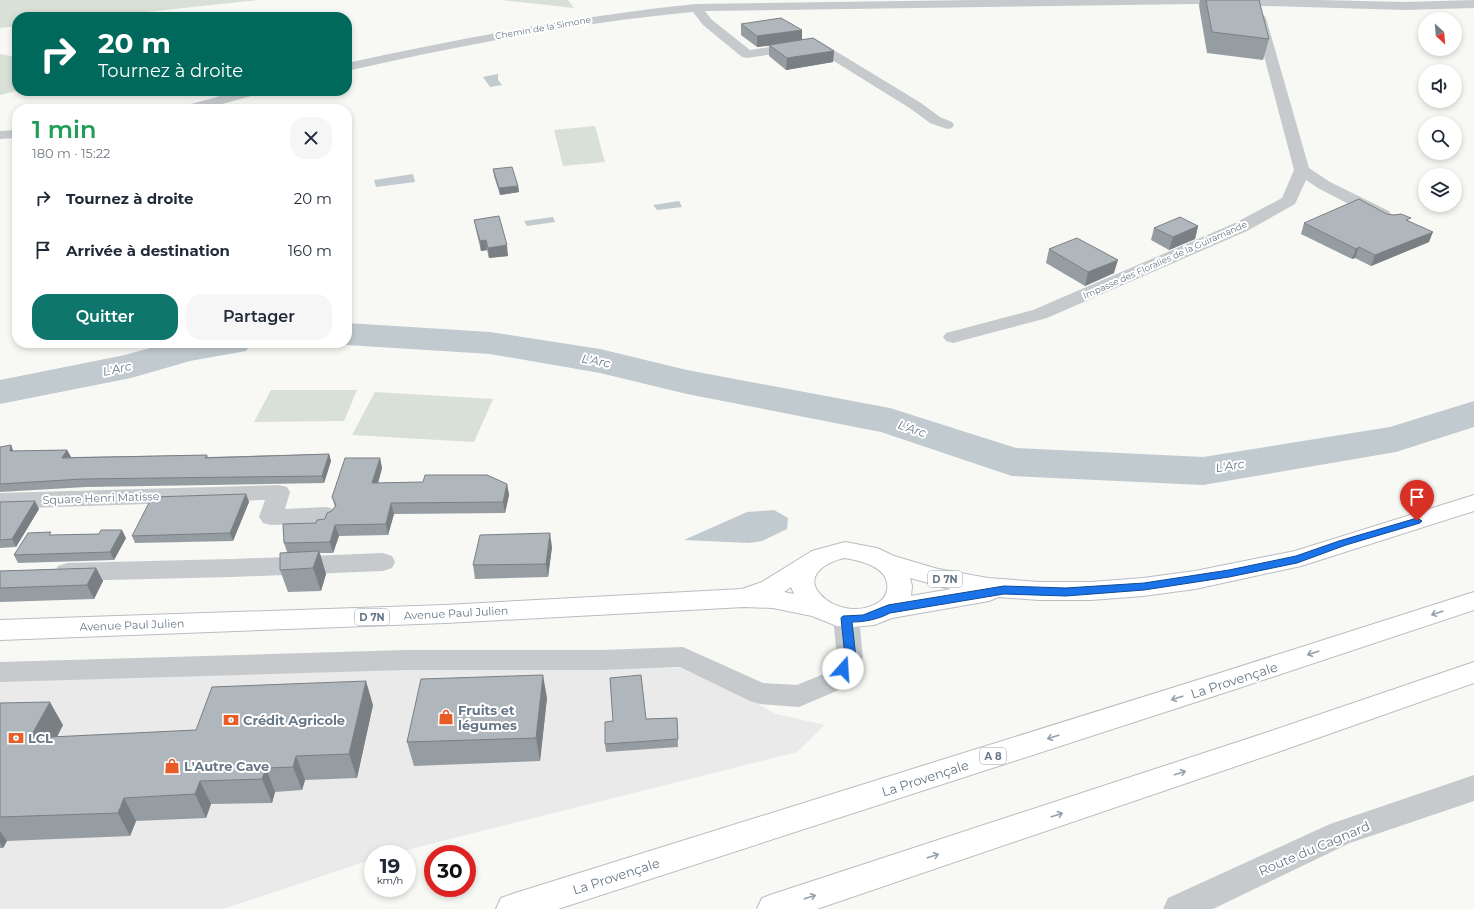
<!DOCTYPE html>
<html lang="fr">
<head>
<meta charset="utf-8">
<style>
	body { margin:0; font-family:Montserrat,sans-serif; background:#f6f6f7; color:#1f2937; height:100vh; display:flex; flex-direction:column; font-size:15px; white-space:nowrap }
	* { box-sizing:border-box; margin:0 }
	p { font-size:13px; color:#747a83 }
	.icon { flex:none; width:22px; height:22px; fill:none; stroke:currentColor; stroke-width:2; stroke-linecap:round; stroke-linejoin:round }
	.map { position:relative; flex:1; overflow:hidden }
	.drawer { position:absolute; left:12px; top:104px; width:340px; height:244px; display:flex; flex-direction:column; background:#fff; border-radius:16px; box-shadow:0 2px 6px #0003 }
	.drawer>* { flex:none }
	.guide { position:absolute; left:12px; top:12px; width:340px; height:84px; border-radius:16px; box-shadow:0 2px 6px #0003; background:#00695c; color:#fff; overflow:hidden }
	.needle { width:26px; rotate:154deg }
	.buttons { position:absolute; left:1418px; top:12px; display:grid; gap:8px }
	.buttons a { display:grid; place-items:center; width:44px; height:44px; border-radius:50%; background:#fff; box-shadow:0 2px 6px #0003; font-size:20px }
	.speed { position:absolute; left:364px; top:845px; display:flex; gap:8px; font-size:20px; font-weight:700; text-align:center }
	.speed>* { display:grid; place-content:center; width:52px; height:52px; border-radius:50%; background:#fff; box-shadow:0 2px 6px #0003; line-height:1 }
	.speed small { font-size:10px; font-weight:400 }
	.speed .limit { border:6px solid #d22; background:#fff; color:#111 }
	.pin { position:absolute; display:grid; place-items:center; width:34px; height:34px; color:#fff; margin:-41px -17px; border-radius:50% 50% 50% 0; rotate:-45deg; box-shadow:0 0 4px #0007 }
	.pin .icon { rotate:45deg }
	.me { position:absolute; width:44px; margin:-22px; rotate:19deg; stroke-linejoin:round; filter:drop-shadow(0 0 3px #0008) }
	.turn { display:flex; align-items:center; gap:14px; height:84px; padding:0 20px; font-size:18px }
	.turn .icon { width:52px; height:52px; stroke-width:2.5 }
	.turn b { display:block; font-size:28px; line-height:34px }
	.round { display:grid; place-items:center; flex:none; width:42px; height:42px; border-radius:16px; background:#f6f6f7 }
	.headline { display:flex; align-items:center; justify-content:space-between; height:68px; padding:0 20px }
	h1 { font-size:24px; font-weight:600; line-height:30px; color:#1e9e55 }
	.cta { display:flex; gap:8px; margin-top:auto; padding:8px 20px }
	.cta a { flex:1; height:46px; border-radius:16px; background:#0f766e; color:#fff; font-size:16px; font-weight:600; line-height:46px; text-align:center }
	.cta a+a { background:#f6f6f7; color:#1f2937 }
	ul { padding:0; list-style:none }
	li { display:flex; align-items:center; gap:12px; height:52px; padding:0 20px }
	li div { flex:1 }
	li b { display:block; font-size:15px }
	li em { font-style:normal }
	.map>svg:first-child { display:block }
</style>
</head>
<body>
<div class="map">
<svg width="1474" height="909" viewBox="0 0 1474 909">
	<rect width="100%" height="100%" fill="#f8f8f5"/>
	<!-- built -->
	<path fill="#e9eae9" d="M445 666 694 668 776 714 825 725 797 752 391 854H373V859L223 909H0V680Z"/>
	<!-- green -->
	<path fill="#d9e0d6" d="M0 0H258L100 17H17V26L0 28Z
		M501 0H568L574 8Z
		M0 54 17 57V91L0 95Z
		M595 126 605 162 563 166 554 130Z
		M271 390H357L344 421 254 422Z
		M375 392 493 399 474 442 352 435Z"/>
	<!-- water -->
	<path fill="#c0cacf" d="M498 74V80L502 85 490 87 483 77Z
		M413 174 415 182 376 187 374 180Z
		M679 201 682 207 657 210 653 205Z
		M553 217 555 222 527 226 524 221Z
		M774 510 788 518 787 529 762 541 749 543 684 540 747 512Z"/>
	<g fill="none" stroke-linecap="round" stroke-linejoin="round">
		<!-- river -->
		<path fill="#c0cacf" fill-rule="evenodd" d="M347 323 490 332 600 349 687 370 890 408 1016 448 1203 457 1390 427 1474 401V427L1396 452 1203 485 1012 476 881 432 687 394 600 373 490 354 347 345 338 343H347Z
			M168 343H252L246 351 190 361 131 378 0 404V380L125 355Z"/>
		<defs>
			<path id="major" d="M1474 495V511L1301 566 1195 589 1143 596 1091 600H1039L999 597 989 601 892 618 874 625 852 627 837 626 812 616 773 608 744 607 445 623 0 640V620L445 605 742 589 762 582 812 551 845 542 877 548 894 556 938 569 988 578 1039 582H1091L1143 578 1195 571 1295 551ZM845 558C861 561 891 567 887 590 886 595 884 599 879 602 861 614 834 610 820 594 803 575 828 561 845 558ZM910 578 951 589 911 596 912 586ZM791 587 794 594 784 592Z"/>
			<path id="highway" d="M1474 592V610L1233 690 558 909H496L501 898 512 894 1223 672Z
				M1474 662V683L1275 753 817 909H757L762 898 773 894 1262 734Z"/>
		</defs>
		<!-- major casing -->
		<use href="#major" stroke="#b9bdc1" stroke-width="2"/>
		<!-- highway casing -->
		<use href="#highway" stroke="#b8bcbf" stroke-width="2"/>
		<!-- minor -->
		<path fill="#c6cacd" fill-rule="evenodd" d="M976 0H1319L1405 2 1474 0V8L1405 10 1197 4 705 11 711 19 750 50 815 40 819 41 921 103 940 117 952 122 954 125 952 128 947 129 930 123 911 109 813 48 747 58 742 57 703 25 693 12C576 23 461 45 347 71V63C463 38 578 16 696 4Z
			M1260 14 1264 15 1266 18 1309 168 1330 182 1389 211 1391 215 1389 219 1383 220 1377 219 1318 188 1306 180 1295 204 1247 231 1047 318 953 343 946 341 943 337 946 333 1033 310 1235 223 1282 198 1294 170 1254 18 1256 15Z
			M238 91H260L258 94 205 109H182L184 106Z
			M17 130V138L0 139V131Z
			M279 485 287 487 290 492 285 509 326 507 334 509 338 515 334 521 326 523 271 525 263 523 259 517 265 500 0 509V493Z
			M383 553 392 556 395 562 392 568 383 571 232 577 67 581 58 578 55 572 58 566 67 563 232 559Z
			M846 609 855 611 859 618 863 658 846 687 799 707 760 704 750 701 680 667 601 670H405L0 682V662L405 650H601L683 647 763 683 797 685 826 673 837 657 833 618 837 611Z
			M1474 775V801L1350 843 1213 909H1163L1168 898 1330 824Z"/>
		<!-- major -->
		<use href="#major" fill="#fff" fill-rule="evenodd"/>
		<!-- highway -->
		<use href="#highway" fill="#fff" fill-rule="evenodd"/>
	</g>
	<!-- wall -->
	<path fill="#969da2" d="M1200 0H1259L1269 39 1263 60 1207 53 1199 6Z
		M741 24 802 40 834 51 833 62 786 70 769 56V46L757 47 741 35Z
		M493 169 518 186 519 192 500 195 494 176Z
		M1387 214 1410 222 1429 242 1371 266 1355 258 1352 259 1301 234 1304 223Z
		M474 220 508 256 489 258 487 250 481 251 476 230Z
		M1198 226 1195 239 1169 250 1151 240 1154 228Z
		M1049 249 1114 273 1085 286 1046 263Z
		M11 445 13 451 67 450 71 457 207 455 208 457 329 454 331 461 324 483 86 487 0 492V447Z
		M380 458 382 468 378 483 507 484 509 495 505 513 394 514 388 535 339 536 333 553H320L326 574 321 591 288 592 280 570 287 552 284 543 316 523 325 519 335 507 332 497Z
		M246 494 249 502 233 541 135 543 132 536Z
		M0 502 39 509 16 547 0 548Z
		M52 535 126 538 114 560 18 563 14 555Z
		M552 547 548 577 475 579 473 565Z
		M96 568 103 581 94 599 0 602V571Z
		M547 698 540 761 414 766 407 742Z
		M0 703 63 725 57 737 196 730 373 705 357 778 305 780 302 790 275 792 272 803 211 804 206 818 136 821 130 836 7 841 3 848H0Z
		M677 718 678 747 606 752 605 744 646 719Z"/>
	<!-- shaded-wall -->
	<path fill="#7a7f84" d="M802 30V41L757 47V36Z
		M834 51 833 62 786 70 787 58Z
		M518 186 519 192 500 195 499 188Z
		M1198 226 1195 239 1169 250 1173 237Z
		M1433 232 1429 242 1371 266 1375 255Z
		M486 240 487 250 481 251 480 241Z
		M507 245 508 256 489 258 488 248Z
		M1359 247 1355 258 1352 259 1356 249Z
		M1118 260 1114 273 1085 286 1088 272Z
		M11 445 14 453 10 451Z
		M67 450 71 457 62 458Z
		M329 454 331 461 324 483 322 476Z
		M380 458 382 468 375 494 372 483Z
		M507 484 509 495 505 513 503 502Z
		M246 494 249 502 233 541 230 533Z
		M35 501 39 509 16 547 12 539Z
		M391 503 394 514 388 535 386 524Z
		M335 525 339 536 333 553 330 542Z
		M122 530 126 538 114 560 110 552Z
		M550 533 552 547 548 577 546 564Z
		M319 551 326 574 321 591 313 568Z
		M96 568 103 581 94 599 87 585Z
		M543 675 547 698 540 761 536 738Z
		M366 681 373 705 357 778 349 754Z
		M50 702 63 725 44 761 30 738Z
		M296 756 305 780 302 790 293 767Z
		M266 768 275 792 272 803 262 779Z
		M200 781 211 804 206 818 195 794Z
		M124 798 136 821 130 836 118 813Z
		M0 831 7 841 3 848 0 843Z"/>
	<!-- building -->
	<path fill="#afb6bc" stroke="#7a7f84" d="M1206 0H1259L1269 39 1212 32Z
		M781 18 802 30 757 36 741 24Z
		M813 38 834 51 787 58 769 45Z
		M512 167 518 186 499 188 493 169Z
		M1359 199 1387 214 1394 215 1401 214 1411 218 1406 220 1433 232 1375 255 1359 247 1356 249 1304 223Z
		M499 216 507 245 488 248 486 240 480 241 474 220Z
		M1180 217 1198 226 1173 237 1154 228Z
		M1077 238 1118 260 1088 272 1049 249Z
		M11 445 10 451 67 450 62 458 207 455 205 458 329 454 322 476 82 479 0 484V447Z
		M345 458H380L372 483 423 482 425 475H487L507 484 503 502 391 503 386 524 335 525 330 542 284 543 283 524 316 523 317 520 325 519 327 513 332 511 336 505 332 497Z
		M246 494 230 533 132 536 152 497Z
		M35 501 12 539 0 540V502Z
		M101 530H122L110 552 14 555 28 533 51 532 49 535 99 534Z
		M550 533 546 564 473 565 480 535Z
		M319 551 313 568 280 570V553Z
		M96 568 87 585 0 588V571Z
		M543 675 536 738 407 742 421 679Z
		M641 675 646 719 677 718 678 739 605 744V722L613 721 610 678Z
		M366 681 349 754 296 756 293 767 266 768 262 779 200 781 195 794 124 798 118 813 0 817V703L50 702 30 738 196 730 212 687Z"/>
	<!-- one-way arrows -->
	<defs><path id="oneway-shaft" d="M-6 0H5M1.5-3L5.5 0L1.5 3" fill="none" stroke-width="1.6" stroke-linecap="round" stroke-linejoin="round"/></defs>
	<g stroke="#94a0ab">
		<use href="#oneway-shaft" transform="translate(1437 613) rotate(162)"/>
		<use href="#oneway-shaft" transform="translate(1313 653) rotate(162)"/>
		<use href="#oneway-shaft" transform="translate(1177 698) rotate(162)"/>
		<use href="#oneway-shaft" transform="translate(1053 737) rotate(162)"/>
		<use href="#oneway-shaft" transform="translate(1180 773) rotate(-18)"/>
		<use href="#oneway-shaft" transform="translate(1057 815) rotate(-18)"/>
		<use href="#oneway-shaft" transform="translate(933 856) rotate(-18)"/>
		<use href="#oneway-shaft" transform="translate(810 897) rotate(-18)"/>
	</g>
	<!-- route -->
	<path fill="#1a73e8" stroke="#114b97" d="M1417 518 1422 521 1420 523 1346 545 1297 563 1229 577 1144 590 1066 596 1004 594 890 613C879 619 865 622 852 622L856 658 847 672 843 673 839 672 838 669 845 657 841 618 843 616 863 615 888 605 1004 586 1066 588 1144 583 1229 570 1296 556 1339 541Z"/>
	<!-- icons -->
	<defs>
		<symbol id="shop-bare" viewBox="-9 -9 18 18"><path d="M-5-2.5h2.3a2.7 3.5 0 0 1 5.4 0H5L5.5 6h-11ZM-1.5-2.5h3a1.5 2.3 0 0 0-3 0Z" fill="#e75c27" stroke="#fff" stroke-width="2.5" paint-order="stroke"/></symbol>
		<symbol id="bank-bare" viewBox="-9 -9 18 18"><path d="M-6-4H6V4H-6ZM0-2.3a2.3 2.3 0 1 0 0 4.6a2.3 2.3 0 1 0 0-4.6Z" fill="#e75c27" stroke="#fff" stroke-width="2.5" paint-order="stroke"/></symbol>
	</defs>
	<g fill-rule="evenodd">
		<use href="#shop-bare" x="435" y="706" width="22" height="22"/>
		<use href="#bank-bare" x="220" y="709" width="22" height="22"/>
		<use href="#bank-bare" x="5" y="727" width="22" height="22"/>
		<use href="#shop-bare" x="161" y="755" width="22" height="22"/>
	</g>
	<g text-anchor="middle" stroke-width="4" stroke-linejoin="round" paint-order="stroke">
		<!-- far-street labels -->
		<g font-size="9" fill="#667787" stroke="#fff">
			<text transform="translate(543 28) rotate(-10)" y="3">Chemin de la Simone</text>
			<text transform="translate(1165 260) rotate(-24)" y="3">Impasse des Floralies de la Guiramande</text>
		</g>
		<!-- shield labels -->
		<g fill="#fff" stroke="#94a0ab" stroke-width="1">
			<rect x="928" y="571" width="34" height="16" rx="3"/>
			<rect x="355" y="609" width="34" height="16" rx="3"/>
			<rect x="980" y="748" width="26" height="16" rx="3"/>
		</g>
		<g font-size="10" font-weight="bold" fill="#667787">
			<text x="945" y="583">D 7N</text>
			<text x="372" y="621">D 7N</text>
			<text x="993" y="760">A 8</text>
		</g>
		<!-- street labels -->
		<g font-size="11" fill="#667787" stroke="#fff">
			<text transform="translate(101 498) rotate(-2)" y="4">Square Henri Matisse</text>
			<text transform="translate(456 613) rotate(-3)" y="4">Avenue Paul Julien</text>
			<text transform="translate(132 625) rotate(-2)" y="4">Avenue Paul Julien</text>
		</g>
		<!-- water labels -->
		<g font-size="12" font-style="italic" fill="#637883" stroke="#fff">
			<text transform="translate(596 361) rotate(11)" y="4">L'Arc</text>
			<text transform="translate(117 369) rotate(-12)" y="4">L'Arc</text>
			<text transform="translate(912 429) rotate(19)" y="4">L'Arc</text>
			<text transform="translate(1230 466) rotate(-9)" y="4">L'Arc</text>
		</g>
		<!-- near-street labels -->
		<g font-size="13" fill="#667787" stroke="#fff">
			<text transform="translate(1234 680) rotate(-18)" y="5">La Provençale</text>
			<text transform="translate(925 778) rotate(-18)" y="5">La Provençale</text>
			<text transform="translate(1314 848) rotate(-23)" y="5">Route du Cagnard</text>
			<text transform="translate(616 876) rotate(-18)" y="5">La Provençale</text>
		</g>
		<!-- near-poi labels -->
		<g font-size="13" font-weight="bold" fill="#667787" stroke="#fff" text-anchor="start">
			<text x="458" y="715">Fruits et<tspan x="458" dy="15">légumes</tspan></text>
			<text x="243" y="725">Crédit Agricole</text>
			<text x="28" y="743">LCL</text>
			<text x="184" y="771">L'Autre Cave</text>
		</g>
	</g>
</svg>
<div class="buttons">
<a><svg class="needle" viewBox="-14 -14 28 28"><path d="M0-13l5 13h-10z" fill="#e53935"/><path d="M0 13l5-13h-10z" fill="#747a83"/></svg></a>
<a><svg class="icon" aria-label="sound" viewBox="0 0 24 24"><path d="M4 9h4l5-4v14l-5-4H4zM17 9q2 3 0 6"/></svg></a>
<a><svg class="icon" aria-label="search" viewBox="0 0 24 24"><circle cx="10" cy="10" r="6"/><path d="M15 15l6 6"/></svg></a>
<a><svg class="icon" aria-label="layers" viewBox="0 0 24 24"><path d="M12 4l9 5-9 5-9-5zM3 14l9 5 9-5"/></svg></a>
</div>
<div class="speed"><div>19<small>km/h</small></div><div class="limit">30</div></div>
<div class="pin" style="left:1417px;top:521px;background:#d93025"><svg class="icon" aria-label="arrive" viewBox="0 0 24 24"><path d="M6 21V4h12l-3 4 3 4H6"/></svg></div>
<svg class="me" style="left:843px;top:669px" viewBox="-20 -20 40 40"><circle r="19" fill="#fff"/><path d="M0-13L10 11 0 6-10 11z" fill="#1a73e8"/></svg>
<div class="guide">
<div class="turn"><svg class="icon" aria-label="right" viewBox="0 0 24 24"><path d="M7 20v-9h11M14 6l5 5-5 5"/></svg><div><b>20 m</b>Tournez à droite</div></div>
</div>
<section class="drawer">
<div class="headline"><div><h1>1 min</h1><p>180 m · 15:22</p></div><a class="round"><svg class="icon" aria-label="close" viewBox="0 0 24 24"><path d="M6 6l12 12M18 6L6 18"/></svg></a></div>
<ul>
<li><svg class="icon" aria-label="right" viewBox="0 0 24 24"><path d="M7 20v-9h11M14 6l5 5-5 5"/></svg><div><b>Tournez à droite</b></div><em>20 m</em></li>
<li><svg class="icon" aria-label="arrive" viewBox="0 0 24 24"><path d="M6 21V4h12l-3 4 3 4H6"/></svg><div><b>Arrivée à destination</b></div><em>160 m</em></li>
</ul>
<div class="cta"><a>Quitter</a><a>Partager</a></div>
</section>
</div>
</body>
</html>
